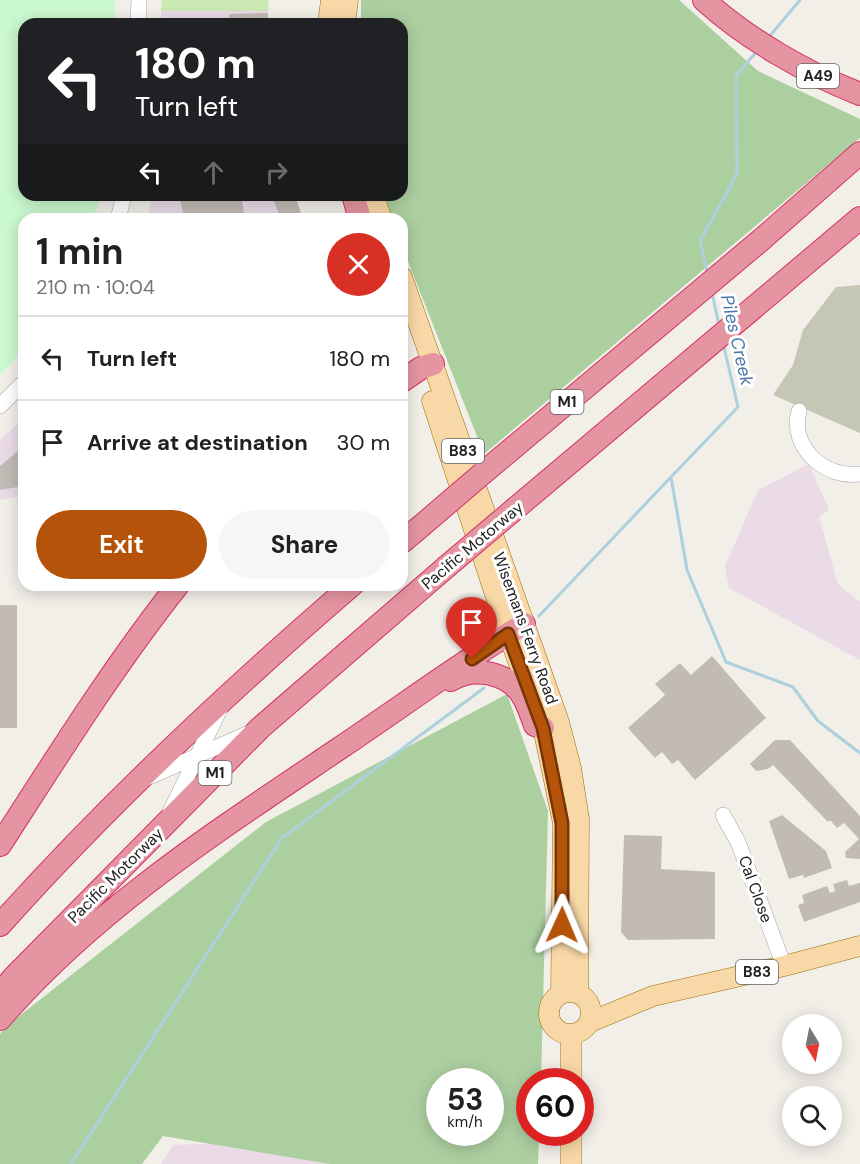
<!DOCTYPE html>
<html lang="en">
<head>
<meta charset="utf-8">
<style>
	body { margin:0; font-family:"DM Sans",sans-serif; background:#f6f6f6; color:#202124; height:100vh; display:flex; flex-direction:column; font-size:22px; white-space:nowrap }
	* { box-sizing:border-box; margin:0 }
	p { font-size:20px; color:#757577 }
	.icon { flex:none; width:33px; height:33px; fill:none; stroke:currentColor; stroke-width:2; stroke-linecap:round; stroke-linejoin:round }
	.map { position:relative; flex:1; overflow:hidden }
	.details { position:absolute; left:18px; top:213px; width:390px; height:378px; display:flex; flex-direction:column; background:#fff; border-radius:18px; box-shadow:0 3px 15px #0003 }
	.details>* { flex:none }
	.hud { position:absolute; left:18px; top:18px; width:390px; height:183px; border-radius:18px; box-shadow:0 3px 15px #0003; background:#202124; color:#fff; overflow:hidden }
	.needle { width:39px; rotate:170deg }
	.tools { position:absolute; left:782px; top:1014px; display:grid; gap:12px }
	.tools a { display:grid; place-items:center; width:60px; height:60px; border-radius:50%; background:#fff; box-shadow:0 3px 15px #0003; font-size:30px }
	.speed { position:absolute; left:426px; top:1068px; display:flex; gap:12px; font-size:30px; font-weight:700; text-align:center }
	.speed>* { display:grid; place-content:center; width:78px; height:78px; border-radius:50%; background:#fff; box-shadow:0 3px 15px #0003; line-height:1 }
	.speed small { font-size:15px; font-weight:400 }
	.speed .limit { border:9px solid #d22; background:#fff; color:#111 }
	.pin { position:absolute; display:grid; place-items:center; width:51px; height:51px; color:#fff; margin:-62px -26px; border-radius:50% 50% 50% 0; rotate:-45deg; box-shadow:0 0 6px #0007 }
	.pin .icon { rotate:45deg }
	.me { position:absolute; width:66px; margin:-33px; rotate:1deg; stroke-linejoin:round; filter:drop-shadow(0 0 4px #0008) }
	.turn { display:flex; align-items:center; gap:21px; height:126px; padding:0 18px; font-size:27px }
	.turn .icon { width:78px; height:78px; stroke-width:2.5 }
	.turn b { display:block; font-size:42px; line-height:51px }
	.lanes { display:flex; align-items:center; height:57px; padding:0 18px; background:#0003; justify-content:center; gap:30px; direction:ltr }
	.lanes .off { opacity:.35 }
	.round { display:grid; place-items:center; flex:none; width:63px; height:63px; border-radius:32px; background:#f6f6f6 }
	.head { display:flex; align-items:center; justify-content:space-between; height:102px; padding:0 18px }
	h1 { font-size:36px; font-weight:700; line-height:45px }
	.primary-button { display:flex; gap:12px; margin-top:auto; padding:12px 18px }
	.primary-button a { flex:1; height:69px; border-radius:36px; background:#b45309; color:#fff; font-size:24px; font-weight:700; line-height:69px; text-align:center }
	.primary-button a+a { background:#f6f6f6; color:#202124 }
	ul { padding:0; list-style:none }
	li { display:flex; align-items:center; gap:18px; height:84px; padding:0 18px; border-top:2px solid #e0e0e0 }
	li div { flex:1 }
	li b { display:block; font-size:22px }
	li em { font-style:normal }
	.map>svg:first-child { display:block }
</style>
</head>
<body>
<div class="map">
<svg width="860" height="1164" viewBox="0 0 860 1164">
	<rect width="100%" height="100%" fill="#f2efe9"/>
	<!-- industrial -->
	<path fill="#eadbe7" d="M161 11H268V24H161Z
		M152 195H292L302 219H147Z
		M24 419V496L0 500V439Z
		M809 464 829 510 819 517 838 584 860 602V660L729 588 725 566 758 490Z
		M355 1138 390 1164H161L173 1145Z"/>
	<!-- construction -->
	<path fill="#c5c6b5" d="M860 285V433L773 395 793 365 803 330 836 287Z"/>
	<!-- grass -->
	<path fill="#cbe9b2" d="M162 0H269L268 11H161Z"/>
	<!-- forest -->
	<path fill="#accfa0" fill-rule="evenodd" d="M361 0H679L758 71 860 119V138L484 454 402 246V219H392L385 195H402V24H361Z
		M507 694 548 811 541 1081 530 1082V1132L539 1133 538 1164H330L163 1136 142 1164H0V1034L4 1028 266 822ZM440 1082H490V1132H440Z"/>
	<!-- park -->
	<path fill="#caf8cf" d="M0 0H115V24H24V195H102L93 219H24V347L11 364 0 374Z"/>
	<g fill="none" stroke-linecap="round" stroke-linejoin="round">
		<!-- stream -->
		<path stroke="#acd0dd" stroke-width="3" d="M769 37 800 0
			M707 272 700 241 737 174 736 76 757 51
			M712 293 719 325
			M723 343 738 407 671 477 687 570 726 662 793 687 818 721 860 753
			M539 616 670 478
			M71 1164 282 838 484 688"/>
	</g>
	<!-- building -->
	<path fill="#c2bbb5" d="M268 13 267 24H230L229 14Z
		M199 195H241L245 219H184L180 198Z
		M285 195H295L303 219H281L273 199Z
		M24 446V486L0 490V466Z
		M0 605H17V728H0Z
		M712 656 766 718 695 780 678 760 672 764 662 752 655 758 628 728 665 695 655 684 680 663 691 675Z
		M775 740H790L860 816V859L846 858 845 852 859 839 844 823 837 828 830 820 828 822 773 765 768 769 756 771 750 764Z
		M782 815 826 851 832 868 804 878 803 875 789 879 769 821Z
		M624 835 662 836 661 869 715 872V939L628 940 621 932Z
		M847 880 849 886 860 883V902L804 922 798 905 804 903 802 895 827 886 830 893 835 891 833 884Z"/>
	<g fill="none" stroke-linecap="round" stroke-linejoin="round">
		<defs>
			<path id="minor" d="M138 24 139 0
				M118 219 124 195
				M0 406 24 382
				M799 411C789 447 825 479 860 474
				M147 778 251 732
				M170 812 220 709
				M723 815 738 842 784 966"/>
			<path id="major" d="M328 24 331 0
				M345 24 348 0
				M373 195 382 219
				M402 277 559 722 571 768 579 819 578 992
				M432 401 508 634 543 728 563 823 561 993
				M549 1013a21 21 0 1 1 42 0a21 21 0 1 1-42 0Z
				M590 1022 653 996 784 966 860 946
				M571 1082V1034
				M571 1164V1132"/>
			<path id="highway" d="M704 0C747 39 806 73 860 94
				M353 195 360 219
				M402 381 421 368 433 364
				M483 473 761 240 860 153
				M516 508 860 218
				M402 542 420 527
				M451 680C473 666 508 672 522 695 528 704 531 715 535 725L543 728
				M0 845C57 757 113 667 178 585
				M0 925C109 803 228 692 352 585
				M0 994 14 977 260 728 445 568
				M0 1019C95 909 220 829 340 748 401 707 461 663 524 624"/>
		</defs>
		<!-- minor casing -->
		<use href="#minor" stroke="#a6a6a6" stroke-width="16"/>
		<!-- major casing -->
		<use href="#major" stroke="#996e06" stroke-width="21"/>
		<!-- highway casing -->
		<use href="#highway" stroke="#d53163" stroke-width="24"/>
		<!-- minor -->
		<use href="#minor" stroke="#fff" stroke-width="15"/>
		<!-- major -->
		<use href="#major" stroke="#f9d8a7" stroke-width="20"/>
		<!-- highway -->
		<use href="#highway" stroke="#e595a1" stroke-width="22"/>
		<defs>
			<path id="highway-bridge" d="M420 527 483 473
				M445 568 516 508"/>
		</defs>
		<!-- highway-bridge casing -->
		<use href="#highway-bridge" stroke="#d53163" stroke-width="24" stroke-linecap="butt"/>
		<!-- highway-bridge -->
		<use href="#highway-bridge" stroke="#e595a1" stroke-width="22"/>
	</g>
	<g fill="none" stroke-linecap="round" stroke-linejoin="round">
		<defs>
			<path id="route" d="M472 659 508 634 543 728 562 823V925"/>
		</defs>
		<!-- route casing -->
		<use href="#route" stroke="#753606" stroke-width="15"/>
		<!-- route -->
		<use href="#route" stroke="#b45309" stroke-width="10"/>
	</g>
	<g text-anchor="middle" stroke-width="6" stroke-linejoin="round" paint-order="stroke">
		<!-- shield labels -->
		<g fill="#fff" stroke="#646464" stroke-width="1.5">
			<rect x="797" y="64" width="42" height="24" rx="4.5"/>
			<rect x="550.5" y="390" width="33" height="24" rx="4.5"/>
			<rect x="442" y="439" width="42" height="24" rx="4.5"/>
			<rect x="198.5" y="761" width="33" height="24" rx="4.5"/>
			<rect x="736" y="960" width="42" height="24" rx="4.5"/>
		</g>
		<g font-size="15" font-weight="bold" fill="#222">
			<text x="818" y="81">A49</text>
			<text x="567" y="407">M1</text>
			<text x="463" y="456">B83</text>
			<text x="215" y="778">M1</text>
			<text x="757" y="977">B83</text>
		</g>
		<!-- street labels -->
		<g font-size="16" fill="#222" stroke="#fff">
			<text transform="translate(472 545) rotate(-40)" y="6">Pacific Motorway</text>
			<text transform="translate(526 628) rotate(70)" y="6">Wisemans Ferry Road</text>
			<text transform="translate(115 875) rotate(-45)" y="6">Pacific Motorway</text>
			<text transform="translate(756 889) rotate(70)" y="6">Cal Close</text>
		</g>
		<!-- water labels -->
		<g font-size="18" font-style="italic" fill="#4e77a7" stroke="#fff">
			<text transform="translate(737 340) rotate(77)" y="6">Piles Creek</text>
		</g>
	</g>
</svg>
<div class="tools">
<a><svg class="needle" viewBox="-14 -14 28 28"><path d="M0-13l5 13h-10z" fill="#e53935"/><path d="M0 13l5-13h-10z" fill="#757577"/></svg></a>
<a><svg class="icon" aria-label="search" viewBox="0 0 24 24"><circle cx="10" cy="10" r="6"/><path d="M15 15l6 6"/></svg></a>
</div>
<div class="speed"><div>53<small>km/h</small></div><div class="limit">60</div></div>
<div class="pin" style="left:472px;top:659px;background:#d93025"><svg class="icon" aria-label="arrive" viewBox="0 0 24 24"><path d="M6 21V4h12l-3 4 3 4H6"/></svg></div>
<svg class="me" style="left:562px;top:925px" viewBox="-20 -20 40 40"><path d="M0-17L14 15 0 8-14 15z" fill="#b45309" stroke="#fff" stroke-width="4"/></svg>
<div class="hud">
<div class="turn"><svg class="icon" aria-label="left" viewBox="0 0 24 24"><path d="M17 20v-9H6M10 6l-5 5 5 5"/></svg><div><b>180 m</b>Turn left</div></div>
<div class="lanes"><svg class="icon" aria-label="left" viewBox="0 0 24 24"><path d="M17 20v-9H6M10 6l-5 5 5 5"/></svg><svg class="icon off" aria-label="ahead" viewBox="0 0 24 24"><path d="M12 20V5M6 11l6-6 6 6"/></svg><svg class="icon off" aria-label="right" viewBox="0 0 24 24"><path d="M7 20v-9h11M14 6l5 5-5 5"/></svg></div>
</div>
<section class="details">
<div class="head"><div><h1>1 min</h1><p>210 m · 10:04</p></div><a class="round" style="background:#d93025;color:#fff"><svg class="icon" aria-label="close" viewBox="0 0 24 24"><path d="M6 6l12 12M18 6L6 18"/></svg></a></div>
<ul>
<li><svg class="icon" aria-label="left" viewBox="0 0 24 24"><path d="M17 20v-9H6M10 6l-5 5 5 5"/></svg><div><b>Turn left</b></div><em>180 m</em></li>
<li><svg class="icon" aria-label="arrive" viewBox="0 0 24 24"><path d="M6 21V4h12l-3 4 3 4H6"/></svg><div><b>Arrive at destination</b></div><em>30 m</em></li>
</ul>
<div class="primary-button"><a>Exit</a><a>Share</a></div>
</section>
</div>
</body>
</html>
